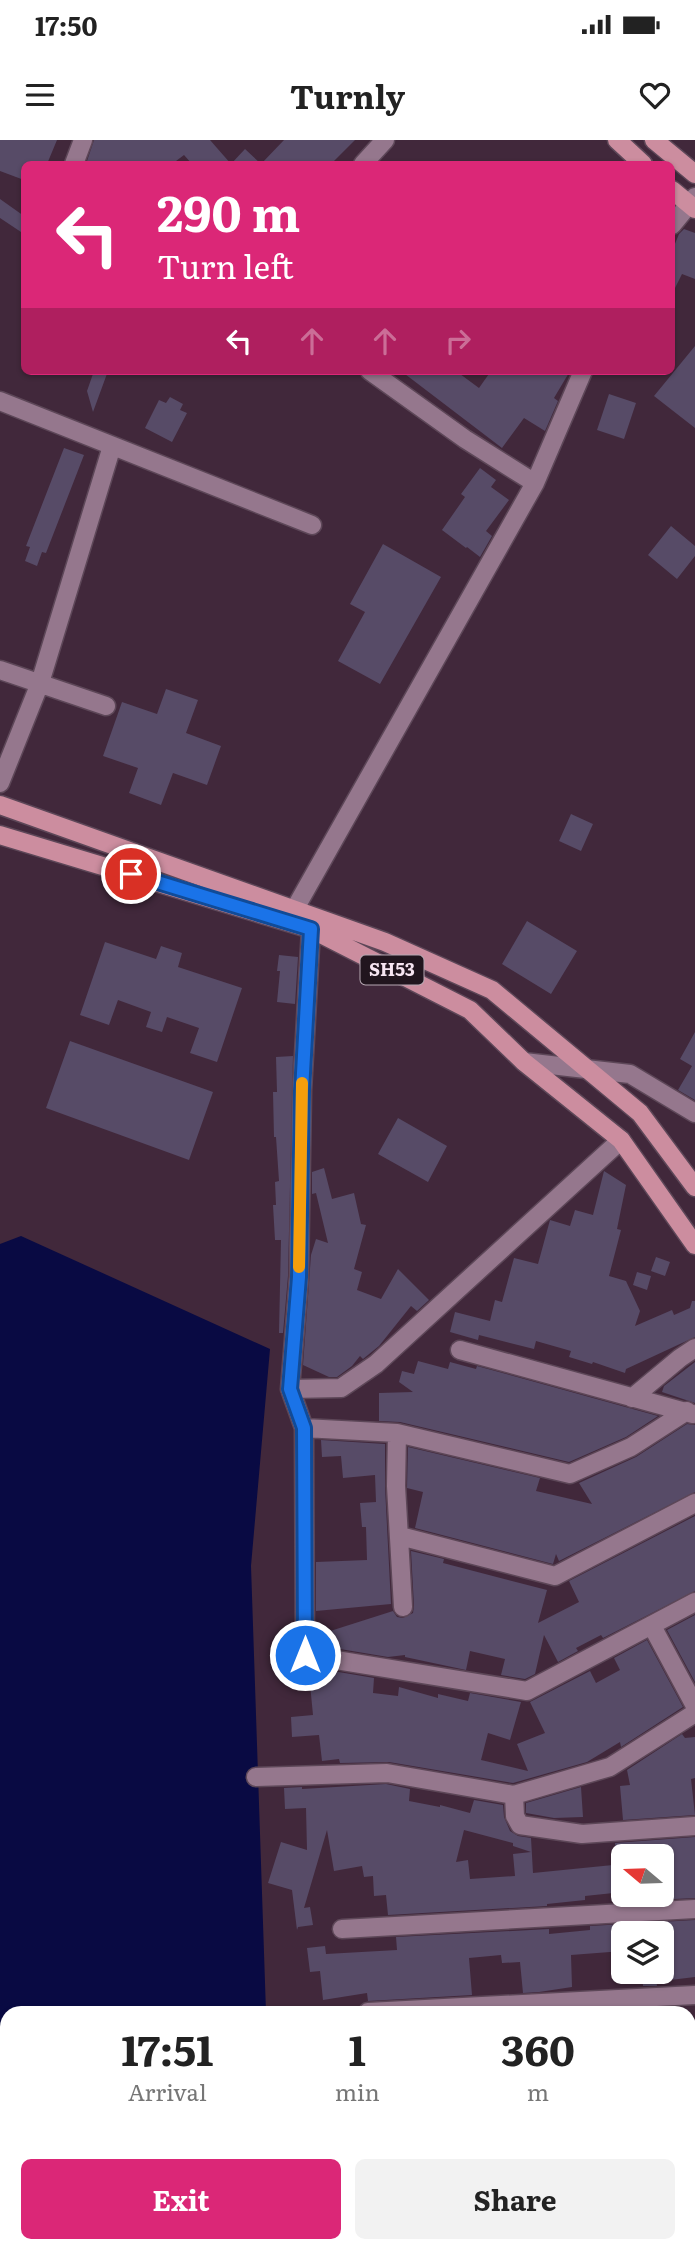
<!DOCTYPE html>
<html lang="en">
<head>
<meta charset="utf-8">
<style>
	body { margin:0; font-family:Literata,serif; background:#f2f2f2; color:#222; height:100vh; display:flex; flex-direction:column; font-size:26px; white-space:nowrap }
	* { box-sizing:border-box; margin:0 }
	p { font-size:23px; color:#767676 }
	.icon { flex:none; width:38px; height:38px; fill:none; stroke:currentColor; stroke-width:2; stroke-linecap:round; stroke-linejoin:round }
	.map { position:relative; flex:1; overflow:hidden }
	.drawer { position:absolute; left:0px; top:1866px; width:696px; height:247px; display:flex; flex-direction:column; background:#fff; border-radius:21px 21px 0 0; box-shadow:0 2px 5px #0004 }
	.drawer>* { flex:none }
	.hud { position:absolute; left:21px; top:21px; width:654px; height:214px; border-radius:10px; box-shadow:0 2px 5px #0004; background:#db2777; color:#fff; overflow:hidden }
	.needle { width:46px; rotate:289deg }
	.tools { position:absolute; left:611px; top:1704px; display:grid; gap:14px }
	.tools a { display:grid; place-items:center; width:63px; height:63px; border-radius:10px; background:#fff; box-shadow:0 2px 5px #0004; font-size:35px }
	.pin { position:absolute; display:grid; place-items:center; width:60px; height:60px; color:#fff; margin:-30px; border:4px solid #fff; border-radius:50%; box-shadow:0 2px 7px #0007 }
	.me { position:absolute; width:77px; margin:-38px; rotate:0deg; stroke-linejoin:round; filter:drop-shadow(0 0 5px #0008) }
	.turn { display:flex; align-items:center; gap:24px; height:147px; padding:0 21px; font-size:32px }
	.turn .icon { width:91px; height:91px; stroke-width:2.5 }
	.turn b { display:block; font-size:49px; line-height:60px }
	.lanes { display:flex; align-items:center; height:66px; padding:0 21px; background:#0003; justify-content:center; gap:35px; direction:ltr }
	.lanes .off { opacity:.35 }
	.eta { display:flex; justify-content:space-evenly; align-items:center; height:119px; text-align:center }
	.eta b { font-size:42px; font-weight:700; line-height:49px }
	.cta { display:flex; gap:14px; margin-top:auto; padding:14px 21px }
	.cta a { flex:1; height:80px; border-radius:10px; background:#db2777; color:#fff; font-size:28px; font-weight:700; line-height:80px; text-align:center }
	.cta a+a { background:#f2f2f2; color:#222 }
	.status { display:flex; justify-content:space-between; align-items:center; height:49px; padding:0 35px; background:#fff; direction:ltr }
	.status svg { height:19px; fill:currentColor }
	header { display:flex; justify-content:space-between; align-items:center; height:91px; padding:0 21px; background:#fff; font-size:32px; font-weight:700 }
	.map>svg:first-child { display:block }
</style>
</head>
<body>
<div class="status"><b>17:50</b><svg viewBox="0 0 49 12"><path d="M0 12V9h3v3zM5 12V6h3v6zM10 12V3h3v9zM15 12V0h3v12zM26 1h20v11H26zM47 4h2v5h-2z"/></svg></div>
<header><svg class="icon" aria-label="menu" viewBox="0 0 24 24"><path d="M4 6h16M4 12h16M4 18h16"/></svg>Turnly<svg class="icon" aria-label="heart" viewBox="0 0 24 24"><path d="M12 20l-8-8c-3-5 5-10 8-4 3-6 11-1 8 4z"/></svg></header>
<div class="map">
<svg width="695" height="2112" viewBox="0 0 695 2112">
	<rect width="100%" height="100%" fill="#41283b"/>
	<!-- water -->
	<path fill="#090a43" d="M21 1096 270 1209 251 1426 266 1872H7V2105H271V2112H0V1104Z"/>
	<!-- building -->
	<path fill="#574b67" fill-rule="evenodd" d="M0 0H57L47 24H24V40L0 31Z
		M94 0H210L231 24 245 9 261 24 284 0H355L331 24H192L184 15 172 24H86Z
		M0 59 24 76V94L0 78Z
		M684 89 695 93V139L682 134 672 154V111L679 94Z
		M695 206V288L654 256Z
		M94 231H108L93 272 87 251Z
		M401 231H456L479 248 491 231H570L554 258 558 261 545 291 524 278 502 308Z
		M609 254 636 263 624 299 597 290Z
		M170 257 183 264 180 270 187 273 172 302 145 288 159 260 166 263Z
		M64 308 84 315 46 413 42 412 37 426 25 421 30 407 26 406Z
		M480 328 496 340 491 347 509 360 486 391 492 396 480 417 467 407 466 408 442 390 465 357 461 354Z
		M671 386 695 406V416L677 439 648 415Z
		M383 404 441 437 380 544 338 521 365 472 350 464Z
		M166 549 198 560 186 593 221 606 207 645 173 633 161 665 129 653 138 628 103 616 122 562 157 574Z
		M571 674 593 684 581 711 559 701Z
		M527 781 577 811 551 854 502 824Z
		M105 802 156 819 161 806 182 813 178 827 242 848 217 922 190 913 199 888 167 877 162 892 146 887 151 872 118 860 109 885 80 875Z
		M279 815 298 817 295 864 277 862 280 831H277Z
		M695 892V960L678 950 692 926 680 919Z
		M70 901 213 952 189 1020 46 968Z
		M293 916 288 1136 283 1193H279L281 1100H275L273 1065H276L275 1042 279 1041 276 997H274L273 952H277L276 917Z
		M398 978 447 1006 428 1042 378 1014Z
		M324 1028 332 1059 354 1053 361 1084 366 1085 354 1129 362 1132 357 1150 381 1159 398 1129 429 1160 417 1171 411 1166 379 1206 363 1219 360 1216 352 1226 337 1237H329L303 1225 311 1115 316 1099 328 1103 316 1053 312 1054V1032Z
		M604 1031 626 1045 617 1089 621 1090 609 1136 626 1141 640 1171 635 1186 672 1170 674 1175 690 1168 692 1161H695V1197L626 1229 625 1233 593 1222 592 1224 569 1217 571 1211 536 1201 534 1209 479 1195 478 1200 450 1192 455 1172 490 1181 495 1160 502 1162 514 1118 538 1124 550 1080 570 1086 575 1070 593 1075Z
		M656 1117 670 1122 665 1136 651 1131Z
		M637 1132 651 1136 647 1150 633 1145Z
		M418 1221 448 1229 450 1222 476 1229 477 1226 658 1276 626 1297 569 1322 400 1282 379 1281V1253L413 1252 399 1242 402 1231 414 1234Z
		M695 1222V1263L662 1252 664 1246Z
		M687 1284 695 1285V1352L559 1421 556 1414 553 1424 415 1388 423 1352 407 1348 408 1307 540 1338 536 1351 592 1364 579 1343 636 1317Z
		M321 1300 385 1304V1347L391 1464 316 1471V1422L367 1420 366 1387H362L360 1363 376 1362 375 1335 343 1338 341 1316 322 1317Z
		M695 1376V1451L603 1498 601 1495 576 1508 578 1511 558 1522 544 1495 535 1534 525 1539 501 1535 505 1519 470 1511 466 1530 405 1517V1515L388 1517 328 1507 324 1493 393 1471 397 1477 403 1478 413 1473 414 1466 411 1411 444 1419 443 1423 547 1450 538 1483 579 1462 569 1441Z
		M695 1475V1542L667 1490Z
		M647 1500 683 1567 621 1607 620 1602 587 1622 513 1643 389 1622 340 1623 339 1619 322 1621 319 1595 292 1597 291 1577 313 1575 309 1534 327 1530 374 1538 373 1553 398 1556 399 1547 438 1558V1554L468 1561 470 1553 521 1562 510 1600 488 1593 481 1620 528 1631 517 1604 545 1593 530 1562 590 1531 596 1543 620 1530 614 1518Z
		M682 1594 685 1598 695 1597V1638L691 1639 695 1675 623 1680 620 1646 630 1645 627 1630Z
		M386 1644 410 1649 409 1661 440 1667V1665L470 1673 474 1660 503 1665 504 1677 510 1691 518 1696 531 1698 533 1733 623 1724V1752L585 1756V1760L547 1764V1766L388 1775 386 1755 374 1756 373 1736 364 1737 362 1726 334 1731 327 1690 304 1768 310 1767 313 1785 298 1787 297 1790 292 1750 268 1743 281 1702 307 1710 306 1668 285 1669 284 1648 302 1647V1649ZM464 1690 513 1703V1706L531 1712 513 1714 515 1736 470 1739 468 1720 456 1722Z
		M581 1647 583 1677 554 1678 526 1673V1663Z
		M695 1697V1758L634 1761V1755H662V1717H616L615 1703Z
		M695 1780V1837L662 1841V1794H623V1811L571 1815 572 1847 539 1852 523 1853 520 1822 502 1823 501 1815 469 1818 472 1855 368 1861 367 1853 323 1860 320 1831 310 1832 307 1808 325 1806 326 1814 397 1810 396 1797 549 1789V1794L590 1790V1786Z
		M642 1832H655L657 1846H643Z"/>
	<g fill="none" stroke-linecap="round" stroke-linejoin="round">
		<defs>
			<path id="minor" d="M74 24 83 0
				M363 24 385 0
				M672 85 695 57
				M370 231 465 299 535 343
				M0 261 312 385
				M0 530 106 566
				M0 643 40 543 112 306
				M288 781 535 343 583 231
				M311 789 302 951 299 1137 290 1249 304 1288 305 1515 527 1551 695 1462
				M524 922 630 934 695 973
				M460 1210 693 1274
				M290 1249 341 1248 376 1224 621 1000
				M632 1258 680 1218 695 1208
				M304 1288 397 1293 570 1334 631 1307 687 1271
				M397 1293 396 1346 403 1467
				M400 1396 555 1436 695 1363
				M652 1486 695 1566
				M256 1637 387 1633 514 1655 610 1627 695 1573
				M514 1655 515 1676 520 1685 582 1694 695 1686
				M342 1789 695 1769
				M368 1872 695 1855
				M690 1942H695
				M690 2025 695 2024"/>
			<path id="major" d="M617 0 643 24
				M654 0 695 34
				M672 50 695 69
				M0 665 385 802 492 850 640 973 695 1047
				M0 695 311 789 470 870 524 922 621 1000 695 1105"/>
		</defs>
		<!-- minor casing -->
		<use href="#minor" stroke="#5d4758" stroke-width="21"/>
		<!-- major casing -->
		<use href="#major" stroke="#5d4758" stroke-width="21"/>
		<!-- minor -->
		<use href="#minor" stroke="#95778d" stroke-width="18"/>
		<!-- major -->
		<use href="#major" stroke="#cc8d9f" stroke-width="18"/>
	</g>
	<g fill="none" stroke-linecap="round" stroke-linejoin="round">
		<defs>
			<path id="route" d="M131 734 311 789 302 951 299 1137 290 1249 304 1288 305 1515"/>
		</defs>
		<!-- route casing -->
		<use href="#route" stroke="#114b97" stroke-width="18"/>
		<!-- route -->
		<use href="#route" stroke="#1a73e8" stroke-width="12"/>
		<!-- slow -->
		<path stroke="#f59e0b" stroke-width="12" d="M299 1127 302 943"/>
	</g>
	<g text-anchor="middle" stroke-width="6" stroke-linejoin="round" paint-order="stroke">
		<!-- shield labels -->
		<rect fill="#21151e" stroke="#b6a7b2" stroke-width="2" x="360.5" y="815.5" width="63" height="29" rx="5"/>
		<g font-size="18" font-weight="bold" fill="#f6e5f1">
			<text x="392" y="836">SH53</text>
		</g>
	</g>
</svg>
<div class="tools">
<a><svg class="needle" viewBox="-14 -14 28 28"><path d="M0-13l5 13h-10z" fill="#e53935"/><path d="M0 13l5-13h-10z" fill="#767676"/></svg></a>
<a><svg class="icon" aria-label="layers" viewBox="0 0 24 24"><path d="M12 4l9 5-9 5-9-5zM3 14l9 5 9-5"/></svg></a>
</div>
<div class="pin" style="left:131px;top:734px;background:#d93025"><svg class="icon" aria-label="arrive" viewBox="0 0 24 24"><path d="M6 21V4h12l-3 4 3 4H6"/></svg></div>
<svg class="me" style="left:305px;top:1515px" viewBox="-20 -20 40 40"><circle r="17" fill="#1a73e8" stroke="#fff" stroke-width="3"/><path d="M0-11L8 9 0 5-8 9z" fill="#fff"/></svg>
<div class="hud">
<div class="turn"><svg class="icon" aria-label="left" viewBox="0 0 24 24"><path d="M17 20v-9H6M10 6l-5 5 5 5"/></svg><div><b>290 m</b>Turn left</div></div>
<div class="lanes"><svg class="icon" aria-label="left" viewBox="0 0 24 24"><path d="M17 20v-9H6M10 6l-5 5 5 5"/></svg><svg class="icon off" aria-label="ahead" viewBox="0 0 24 24"><path d="M12 20V5M6 11l6-6 6 6"/></svg><svg class="icon off" aria-label="ahead" viewBox="0 0 24 24"><path d="M12 20V5M6 11l6-6 6 6"/></svg><svg class="icon off" aria-label="right" viewBox="0 0 24 24"><path d="M7 20v-9h11M14 6l5 5-5 5"/></svg></div>
</div>
<section class="drawer">
<div class="eta">
<div><b>17:51</b><p>Arrival</p></div>
<div><b>1</b><p>min</p></div>
<div><b>360</b><p>m</p></div>
</div>
<div class="cta"><a>Exit</a><a>Share</a></div>
</section>
</div>
</body>
</html>
